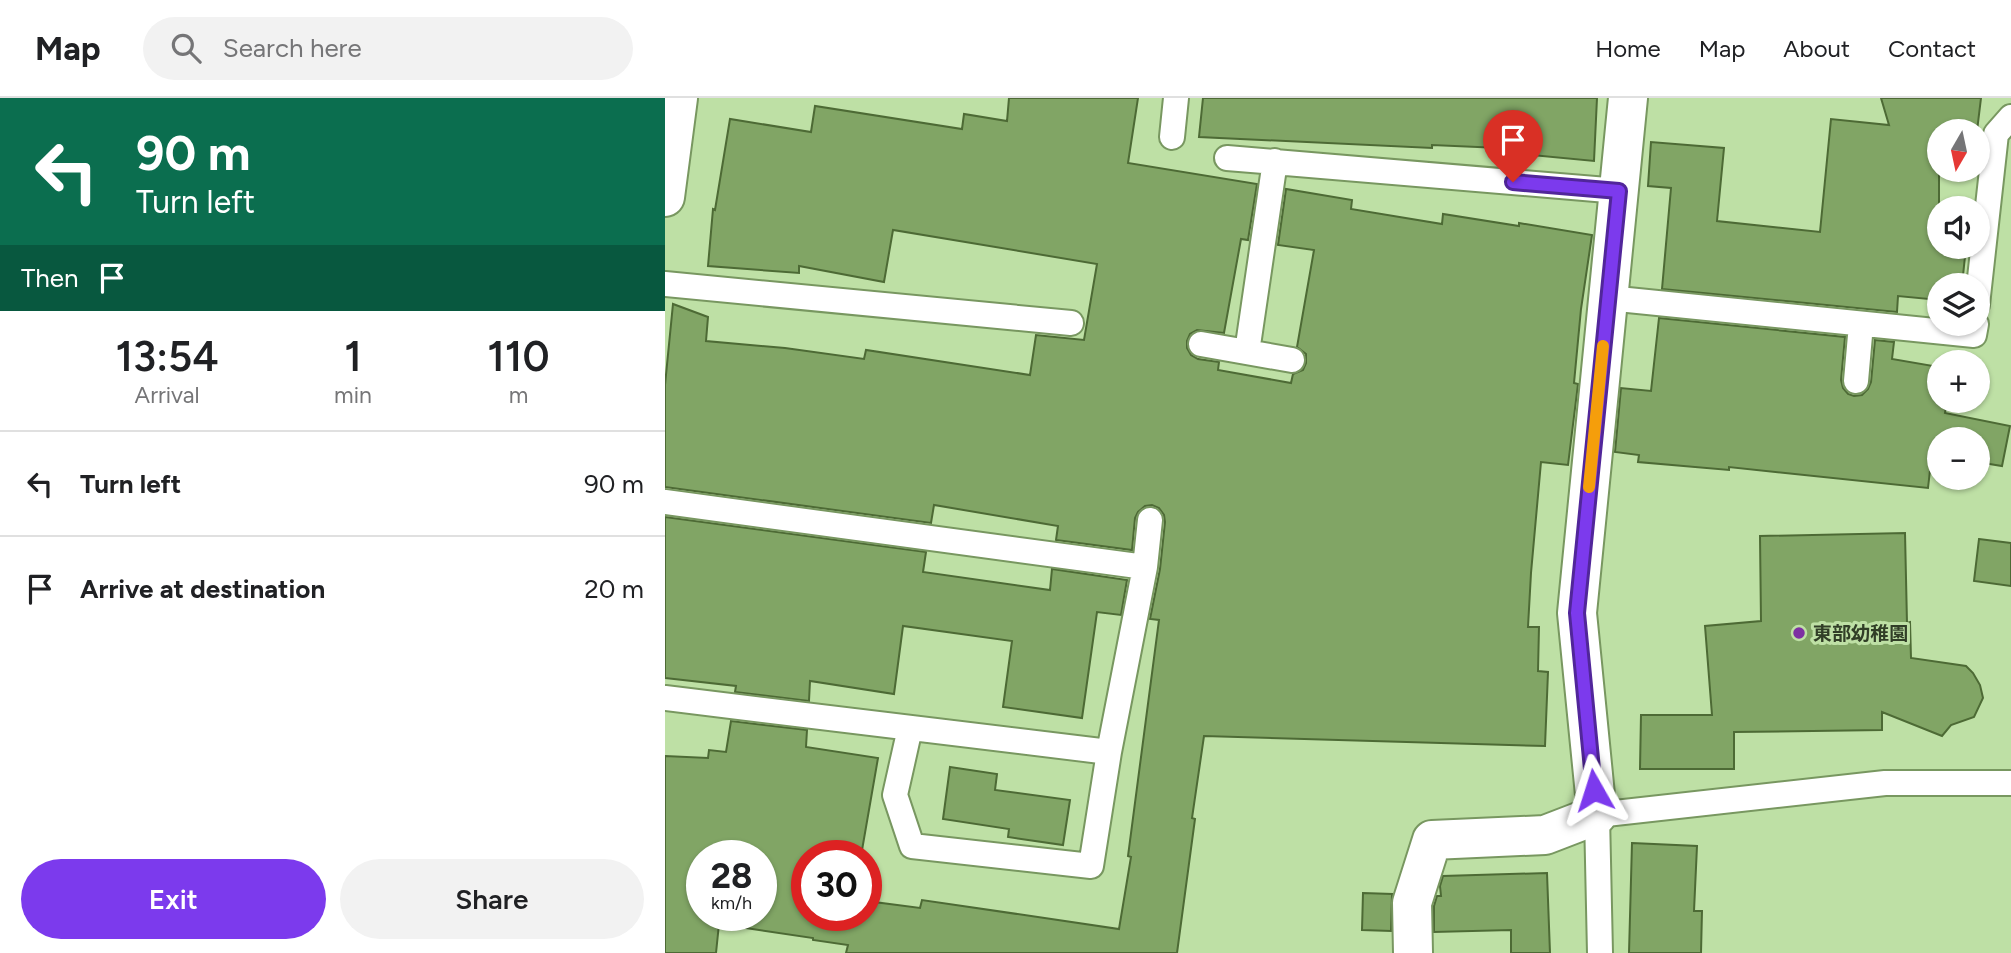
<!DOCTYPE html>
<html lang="en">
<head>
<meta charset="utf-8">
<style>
	body { margin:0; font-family:Figtree,"Noto Sans JP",sans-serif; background:#f2f2f2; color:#202124; height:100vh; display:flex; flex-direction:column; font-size:26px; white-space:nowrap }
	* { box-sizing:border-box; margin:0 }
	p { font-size:23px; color:#757577 }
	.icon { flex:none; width:38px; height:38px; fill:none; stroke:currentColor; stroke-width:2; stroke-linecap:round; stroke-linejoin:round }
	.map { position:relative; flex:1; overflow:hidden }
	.panel { display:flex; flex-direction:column; background:#fff; width:665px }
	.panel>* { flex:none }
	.guide { background:#0b6e4f; color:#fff; overflow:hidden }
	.needle { width:46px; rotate:189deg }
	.controls { position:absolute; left:1262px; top:21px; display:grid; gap:14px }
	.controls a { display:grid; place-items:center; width:63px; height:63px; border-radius:50%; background:#fff; box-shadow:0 2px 5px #0004; font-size:35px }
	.speed { position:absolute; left:21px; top:742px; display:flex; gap:14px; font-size:35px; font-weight:700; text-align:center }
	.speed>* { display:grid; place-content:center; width:91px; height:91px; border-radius:50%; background:#fff; box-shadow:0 2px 5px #0004; line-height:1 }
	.speed small { font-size:18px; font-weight:400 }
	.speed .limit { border:10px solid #d22; background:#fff; color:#111 }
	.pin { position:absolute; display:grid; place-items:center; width:60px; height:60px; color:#fff; margin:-72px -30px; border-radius:50% 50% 50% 0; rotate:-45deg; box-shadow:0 0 7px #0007 }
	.pin .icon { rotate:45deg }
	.me { position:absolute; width:77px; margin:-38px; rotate:354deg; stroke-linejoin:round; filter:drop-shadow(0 0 5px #0008) }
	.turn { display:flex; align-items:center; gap:24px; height:147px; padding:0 21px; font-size:32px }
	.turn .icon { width:91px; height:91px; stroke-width:2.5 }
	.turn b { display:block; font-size:49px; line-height:60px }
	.then { display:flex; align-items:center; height:66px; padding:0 21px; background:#0003; gap:14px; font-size:26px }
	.eta { display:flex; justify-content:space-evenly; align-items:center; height:119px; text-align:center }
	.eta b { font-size:42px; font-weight:600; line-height:49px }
	.action { display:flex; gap:14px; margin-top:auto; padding:14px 21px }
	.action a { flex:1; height:80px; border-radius:42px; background:#7c3aed; color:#fff; font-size:28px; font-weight:600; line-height:80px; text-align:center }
	.action a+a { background:#f2f2f2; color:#202124 }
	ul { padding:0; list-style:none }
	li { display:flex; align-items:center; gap:21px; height:105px; padding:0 21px; border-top:2px solid #e0e0e0 }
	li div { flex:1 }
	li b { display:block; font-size:26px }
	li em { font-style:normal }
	header { display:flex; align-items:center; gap:42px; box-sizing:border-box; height:98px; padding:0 35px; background:#fff; border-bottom:2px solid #e0e0e0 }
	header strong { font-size:33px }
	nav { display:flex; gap:38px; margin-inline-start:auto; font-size:24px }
	.search { width:490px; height:63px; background:#f2f2f2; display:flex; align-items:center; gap:18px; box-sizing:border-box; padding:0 24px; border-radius:38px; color:#757577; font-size:26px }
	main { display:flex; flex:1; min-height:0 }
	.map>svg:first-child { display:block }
</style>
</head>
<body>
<header>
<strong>Map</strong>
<div class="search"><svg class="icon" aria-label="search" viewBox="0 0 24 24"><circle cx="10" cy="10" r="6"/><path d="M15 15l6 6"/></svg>Search here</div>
<nav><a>Home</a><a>Map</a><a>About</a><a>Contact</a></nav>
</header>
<main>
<section class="panel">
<div class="guide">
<div class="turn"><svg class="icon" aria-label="left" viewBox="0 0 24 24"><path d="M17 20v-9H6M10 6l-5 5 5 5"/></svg><div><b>90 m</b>Turn left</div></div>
<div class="then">Then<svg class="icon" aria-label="arrive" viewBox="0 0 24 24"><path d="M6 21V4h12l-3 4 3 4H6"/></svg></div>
</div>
<div class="eta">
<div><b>13:54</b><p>Arrival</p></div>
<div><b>1</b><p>min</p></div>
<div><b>110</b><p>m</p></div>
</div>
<ul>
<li><svg class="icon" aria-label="left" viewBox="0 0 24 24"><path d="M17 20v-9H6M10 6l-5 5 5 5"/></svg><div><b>Turn left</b></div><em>90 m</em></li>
<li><svg class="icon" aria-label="arrive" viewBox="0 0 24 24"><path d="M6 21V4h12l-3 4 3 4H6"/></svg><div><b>Arrive at destination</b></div><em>20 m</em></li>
</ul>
<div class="action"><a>Exit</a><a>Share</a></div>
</section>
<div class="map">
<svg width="1346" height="855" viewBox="0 0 1346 855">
	<rect width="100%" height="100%" fill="#bee0a5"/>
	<!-- building -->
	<path fill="#81a565" stroke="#4d6a35" stroke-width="2" fill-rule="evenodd" d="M344 0H473L463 65 592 86 583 142 576 141 559 235 532 232 525 236 522 243V250L526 257 533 261 554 264 553 272 626 285 628 276 638 272 641 265V256L632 249 649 152 613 147 621 91 687 102 686 111 777 126 778 116 854 128V125L927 137 916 211 909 285 913 286 903 367 876 364 866 475 863 529H874L873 573 883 574 880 648 539 638 527 720 530 721 512 855H181L183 847 148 842V840L54 826 51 855H0V658L43 660 44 652 61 654 66 623 142 632 141 649 213 660 196 758H142V817H201V803L255 810 257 802 454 831 466 759 463 758 494 522 485 521 495 471 500 424 499 417 494 410 487 407 480 408 473 414 470 420 467 452 391 442 393 428 269 407 266 425 0 389V287L8 206 43 219 41 243 120 250 199 261 201 252 365 277 371 237 419 242 432 166 228 132 219 184 134 168V175L43 168 48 111 50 112 65 21 146 34 150 8 297 31 299 16 342 23ZM37 758H96V817H37Z
		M538 0H932L929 63 857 56 858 51 767 47V50L534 39Z
		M1216 0H1316L1312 33H1274V149H1301L1297 187H1274V202L1233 198 1232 214 997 191 1006 90 983 88 986 44 1059 50 1052 123 1155 134 1166 21 1224 27Z
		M994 220 1180 239 1176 282 1178 290 1183 296 1189 298 1197 297 1203 291 1206 284 1210 242 1229 244 1227 261 1274 269V303H1282L1280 315 1345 328 1337 368 1312 364V341H1274V356L1267 355 1263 390 1064 369V372L973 364 974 357 950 354 956 290 986 293Z
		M0 419 261 454 258 474 385 492 387 471 462 482 456 517 432 514 417 620 338 609 347 543 238 528 229 596 145 583 144 603 70 594 71 588 0 580Z
		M1240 435 1242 525 1245 524 1246 560 1301 568 1308 575 1315 587 1318 600 1309 619 1286 627 1277 638 1217 614V632L1069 634V671H975L976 617H1047L1040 528 1096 523 1095 438Z
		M1314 441 1346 445V488L1309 483Z
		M285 669 332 676 330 692 405 702 398 747 343 739 344 731 278 721Z
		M967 745 1032 748 1029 813H1037L1036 855H964Z
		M882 775 885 855H846V832L769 834V808L772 798H776L775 788 778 778Z
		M698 795 727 796 726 833 697 832Z"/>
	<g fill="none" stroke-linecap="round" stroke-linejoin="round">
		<defs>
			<path id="lane" d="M507 39 511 0
				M562 60 954 93
				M0 186 406 225
				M943 200 1309 237 1311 226
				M1312 207 1331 36 1346 19
				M536 246 627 262
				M582 254 610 63
				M1191 283 1196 226
				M0 404 480 469 444 654 0 600
				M480 469 485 422
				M245 630 230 697 247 748 426 768 444 654
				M935 855 932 717 1220 685H1346"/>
			<path id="street" d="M0 99 13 0
				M748 855 747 805 767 742 880 737 932 717 912 515 963 0"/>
		</defs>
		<!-- lane casing -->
		<use href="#lane" stroke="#789760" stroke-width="28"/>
		<!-- street casing -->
		<use href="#street" stroke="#789760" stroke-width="42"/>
		<!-- lane -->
		<use href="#lane" stroke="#fff" stroke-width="24"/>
		<!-- street -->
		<use href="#street" stroke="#fff" stroke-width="38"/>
	</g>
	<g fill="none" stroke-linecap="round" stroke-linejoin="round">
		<defs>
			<path id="route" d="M848 84 954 93 912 515 929 692"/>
		</defs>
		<!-- route casing -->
		<use href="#route" stroke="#51269a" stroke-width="18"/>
		<!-- route -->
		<use href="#route" stroke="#7c3aed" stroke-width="12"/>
		<!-- slow -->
		<path stroke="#f59e0b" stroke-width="12" d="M924 389 938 248"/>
	</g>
	<!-- markers -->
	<circle fill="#7d30a2" stroke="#bee0a5" stroke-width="2.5" cx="1134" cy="535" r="7"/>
	<g text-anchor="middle" stroke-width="6" stroke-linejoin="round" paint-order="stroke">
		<!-- poi labels -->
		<g font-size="19" font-weight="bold" fill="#313e27" stroke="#bee0a5" text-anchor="start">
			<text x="1148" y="542">東部幼稚園</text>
		</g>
	</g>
</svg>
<div class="controls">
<a><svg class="needle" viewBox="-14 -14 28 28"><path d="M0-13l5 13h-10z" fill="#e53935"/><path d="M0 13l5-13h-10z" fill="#757577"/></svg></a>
<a><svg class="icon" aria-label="sound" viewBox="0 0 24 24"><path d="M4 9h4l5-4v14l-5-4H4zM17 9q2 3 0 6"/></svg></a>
<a><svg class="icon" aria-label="layers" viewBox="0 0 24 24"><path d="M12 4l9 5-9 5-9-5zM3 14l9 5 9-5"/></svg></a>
<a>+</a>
<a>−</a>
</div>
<div class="speed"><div>28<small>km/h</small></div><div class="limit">30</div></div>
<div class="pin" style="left:848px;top:84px;background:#d93025"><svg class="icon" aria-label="arrive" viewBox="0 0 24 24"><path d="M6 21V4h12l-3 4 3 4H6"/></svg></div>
<svg class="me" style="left:929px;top:692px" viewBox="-20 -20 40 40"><path d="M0-17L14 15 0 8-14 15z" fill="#7c3aed" stroke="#fff" stroke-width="4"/></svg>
</div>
</main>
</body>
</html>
